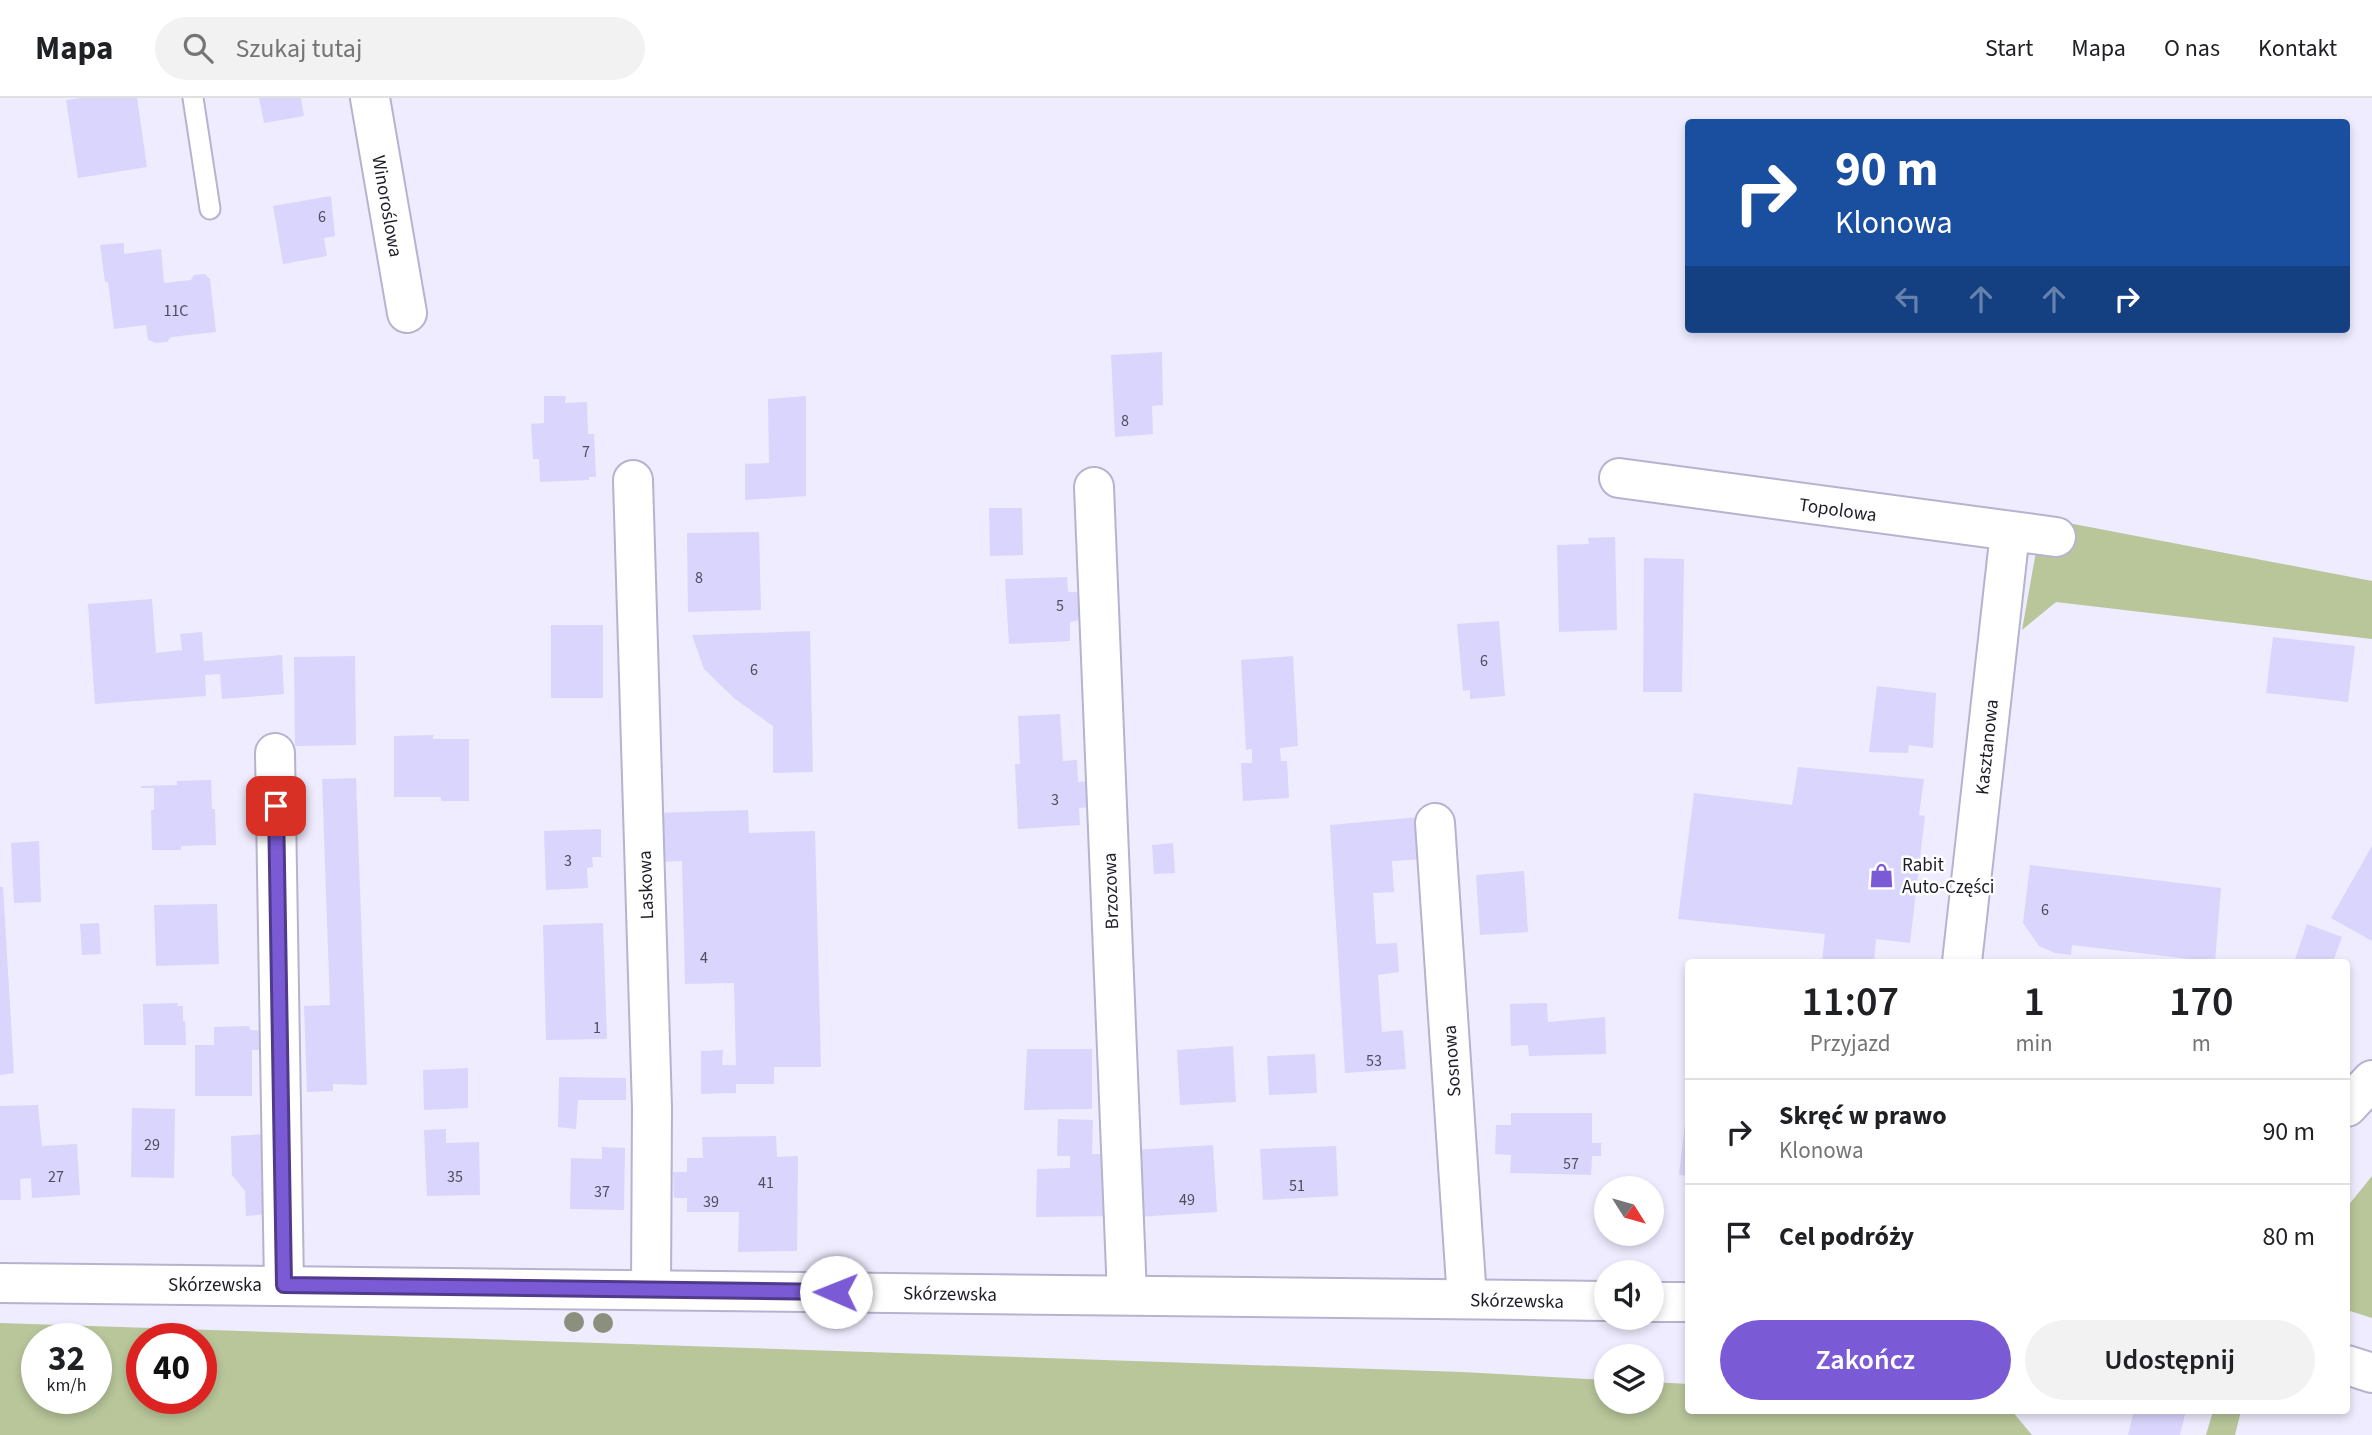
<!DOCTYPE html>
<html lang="pl">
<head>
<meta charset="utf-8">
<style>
	body { margin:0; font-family:"Source Sans 3",sans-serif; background:#f2f2f2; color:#202124; height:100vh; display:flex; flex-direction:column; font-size:26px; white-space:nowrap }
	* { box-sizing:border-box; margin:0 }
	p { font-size:23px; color:#757577 }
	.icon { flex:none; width:38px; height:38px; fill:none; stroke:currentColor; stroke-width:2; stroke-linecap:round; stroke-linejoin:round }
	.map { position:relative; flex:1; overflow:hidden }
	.details { position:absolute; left:1685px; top:861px; width:665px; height:455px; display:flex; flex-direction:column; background:#fff; border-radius:7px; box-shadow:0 4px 10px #0003 }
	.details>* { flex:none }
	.hud { position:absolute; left:1685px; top:21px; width:665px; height:214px; border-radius:7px; box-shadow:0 4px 10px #0003; background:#1a4fa0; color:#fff; overflow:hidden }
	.needle { width:46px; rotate:127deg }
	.fabs { position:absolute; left:1594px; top:1078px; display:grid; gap:14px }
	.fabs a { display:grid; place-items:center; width:70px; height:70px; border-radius:50%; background:#fff; box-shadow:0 4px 10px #0003; font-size:35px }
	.speed { position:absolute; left:21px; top:1225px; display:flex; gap:14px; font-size:35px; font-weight:700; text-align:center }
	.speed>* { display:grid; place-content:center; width:91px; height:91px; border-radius:50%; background:#fff; box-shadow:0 4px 10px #0003; line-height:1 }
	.speed small { font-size:18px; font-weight:400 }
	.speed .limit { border:10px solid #d22; background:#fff; color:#111 }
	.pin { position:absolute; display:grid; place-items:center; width:60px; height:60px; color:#fff; margin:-30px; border-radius:14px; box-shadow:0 4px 10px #0006 }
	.me { position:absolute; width:77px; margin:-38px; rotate:271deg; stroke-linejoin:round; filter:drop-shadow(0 0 5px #0008) }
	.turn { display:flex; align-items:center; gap:24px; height:147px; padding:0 35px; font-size:32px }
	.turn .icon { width:91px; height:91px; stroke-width:2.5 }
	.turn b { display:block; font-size:49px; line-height:60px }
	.lanes { display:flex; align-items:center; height:66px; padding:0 35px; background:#0003; justify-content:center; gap:35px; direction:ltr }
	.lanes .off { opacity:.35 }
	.eta { display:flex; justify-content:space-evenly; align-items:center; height:119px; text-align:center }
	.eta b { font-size:42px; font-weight:600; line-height:49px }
	.button { display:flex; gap:14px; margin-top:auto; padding:14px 35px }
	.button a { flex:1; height:80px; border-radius:42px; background:#7b5bd5; color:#fff; font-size:28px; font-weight:600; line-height:80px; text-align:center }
	.button a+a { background:#f2f2f2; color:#202124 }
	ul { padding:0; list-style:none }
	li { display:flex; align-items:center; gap:21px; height:105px; padding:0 35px; border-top:2px solid #e0e0e0 }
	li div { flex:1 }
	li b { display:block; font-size:26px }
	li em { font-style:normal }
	header { display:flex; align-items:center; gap:42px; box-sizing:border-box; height:98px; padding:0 35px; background:#fff; border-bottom:2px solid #e0e0e0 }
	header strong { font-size:33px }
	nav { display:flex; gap:38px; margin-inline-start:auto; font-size:24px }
	.search { width:490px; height:63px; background:#f2f2f2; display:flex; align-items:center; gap:18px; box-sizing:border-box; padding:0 24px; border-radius:38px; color:#757577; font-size:26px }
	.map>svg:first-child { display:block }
</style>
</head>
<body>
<header>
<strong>Mapa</strong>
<div class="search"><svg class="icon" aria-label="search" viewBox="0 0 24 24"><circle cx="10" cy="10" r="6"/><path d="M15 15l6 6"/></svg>Szukaj tutaj</div>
<nav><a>Start</a><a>Mapa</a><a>O nas</a><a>Kontakt</a></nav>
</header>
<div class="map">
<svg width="2372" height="1337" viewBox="0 0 2372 1337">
	<rect width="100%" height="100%" fill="#eeecfe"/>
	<!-- green -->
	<path fill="#b8c69a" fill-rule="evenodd" d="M2042 420 2372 483V541L2056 504 2022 532Z
		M2372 1078V1220L2347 1212V1109Z
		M0 1225 1462 1274 1606 1282V1304H1652V1284L1689 1286V1312L2012 1313 2032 1337H0ZM37 1241H96V1300H37ZM142 1241H201V1300H142Z
		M2213 1313H2241L2235 1337H2206Z"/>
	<!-- building -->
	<path fill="#dad5fc" d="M81 0H137L147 69 78 80 66 2Z
		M259 0H301L304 18 264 25Z
		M331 98 335 138 324 140 327 158 283 166 273 108Z
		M124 145V156L161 151 164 185 191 182 194 177 205 176 210 181 216 234 171 239 167 244 156 245 148 242 146 227 114 231 108 184H105L100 147Z
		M1162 254 1163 307 1152 308 1153 336 1115 339 1111 257Z
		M544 298H566L565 305 587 304 588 336H594L596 379H589V382L540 384 539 361H533L531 326 544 325Z
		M806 298V398L745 402V366L769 365 768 301Z
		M989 410H1022L1023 457 990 458Z
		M759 434 761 512 688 514 687 435Z
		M1615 439 1617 532 1559 534 1557 447 1589 446 1588 440Z
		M1644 460 1684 461 1682 594H1643Z
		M1067 479 1068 494H1079L1080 522 1070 524V543L1009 546 1005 481Z
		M152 501 156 555 182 552 180 536 202 534 204 563 282 557 284 596 222 601 220 576 205 577 206 598 95 606 88 506Z
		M1499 523 1505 598 1470 601V592L1463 593 1457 526Z
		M551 527H603V600H551Z
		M810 533 813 674 773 675V628L735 601 704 571 692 537Z
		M2273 539 2355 548 2348 604 2266 595Z
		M355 558 356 647 295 648 294 559Z
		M1293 558 1298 648 1280 650 1281 663H1287L1289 700 1243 703 1241 665H1252V651L1246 652 1241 562Z
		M1877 588 1936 595 1933 650 1909 647 1908 655 1869 654Z
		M1060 616 1063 663 1077 662 1078 684 1089 683 1091 709 1079 710 1080 727 1018 731 1015 666H1020L1018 618Z
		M433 637V641H469V703H441V699H394V638Z
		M1798 669 1924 681 1919 717 1925 718 1910 845 1876 841 1874 864H1822L1825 836 1678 821 1694 695 1792 707Z
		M356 680 367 987 333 986V993L307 994 304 908 330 907 322 681Z
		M211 682 212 711H215L216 747 181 748V752H152L151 712H154V690H141V688L177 687V683Z
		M748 712 749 735 815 733 821 969H774V986H736V995L701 996V953L723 952 722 967H736L734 885 685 886 682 763 658 764 656 715Z
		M1419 719 1424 761 1392 763 1394 794 1373 795 1376 846 1397 845 1399 874 1378 877 1382 934 1403 932 1406 971 1345 975 1330 727Z
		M601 731V759H592L593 769 587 770 588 790 546 792 544 733Z
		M39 743 41 804 14 805 11 745Z
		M1173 745 1175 775 1154 776 1152 747Z
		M2372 748V843L2331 820Z
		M2030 767 2221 790 2215 864 2072 847 2071 857 2055 855 2039 848 2023 825Z
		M1524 773 1528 834 1480 837 1476 777Z
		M0 789H3L14 975 0 977Z
		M217 806 219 866 156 868 154 807Z
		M99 825 101 856 82 857 80 826Z
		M603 825 607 941 546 942 543 827Z
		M2307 826 2342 839 2333 864H2294Z
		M178 905 177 908H183V923H185L186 947H144L143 906Z
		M1547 905 1548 924 1605 919 1606 956 1529 958 1528 947 1511 948 1510 906Z
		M249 928 250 932 262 933 263 952H252V998H195V947H214V929Z
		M1233 948 1236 1004 1180 1007 1177 952Z
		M1027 951H1092V1011L1024 1012Z
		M1315 956 1317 995 1269 997 1267 958Z
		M468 970V1010L424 1012 423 972Z
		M559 979 626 980V1002H578L576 1031 558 1029Z
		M38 1007 42 1048 77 1046 80 1097 32 1100 31 1080 20 1081 21 1102H0V1008Z
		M132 1010 175 1011 174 1080 131 1079Z
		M1511 1015H1592V1045H1601V1058H1592L1591 1077 1510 1075 1511 1057 1495 1056 1496 1027H1511Z
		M1686 1017H1689V1078L1679 1077Z
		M1058 1021 1093 1022 1092 1056H1103L1110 1118 1036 1119 1037 1071 1070 1070V1058H1057Z
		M446 1031V1045L479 1044 480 1097 427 1098 424 1032Z
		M269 1036 266 1116 246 1118 245 1093 232 1077 231 1038Z
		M776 1038 777 1059 798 1058 797 1153 738 1154 739 1114H687V1100H674L673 1074H687V1060H703L702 1039Z
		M1213 1047 1217 1114 1137 1119 1134 1052Z
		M1336 1048 1338 1098 1263 1102 1260 1051Z
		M602 1049 625 1050 624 1112 570 1111 571 1060 602 1061Z
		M2134 1312H2186L2180 1337H2128Z"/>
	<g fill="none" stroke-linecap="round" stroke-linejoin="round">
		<defs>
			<path id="service" d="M193 0 210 111"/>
			<path id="minor" d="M370 0 407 215
				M1619 380 2056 439
				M633 382 652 1010 651 1191
				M1094 389 1127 1197
				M275 655 284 1187
				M1435 725 1467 1201
				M1962 864 2010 434
				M2347 1009 2372 982"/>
			<path id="tertiary" d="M0 1185 1606 1203
				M1652 1204H1689
				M2347 1267 2372 1275"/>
		</defs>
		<!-- service casing -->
		<use href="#service" stroke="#b6b3cf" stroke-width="23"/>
		<!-- minor casing -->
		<use href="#minor" stroke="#b6b3cf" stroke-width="42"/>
		<!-- tertiary casing -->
		<use href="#tertiary" stroke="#b6b3cf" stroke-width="42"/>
		<!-- service -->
		<use href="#service" stroke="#fff" stroke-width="19"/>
		<!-- minor -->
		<use href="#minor" stroke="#fff" stroke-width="38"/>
		<!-- tertiary -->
		<use href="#tertiary" stroke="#fff" stroke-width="38"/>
	</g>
	<!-- trees -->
	<g fill="#8a907d">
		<circle cx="574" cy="1224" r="10"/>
		<circle cx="603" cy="1225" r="10"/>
	</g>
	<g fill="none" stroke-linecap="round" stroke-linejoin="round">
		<defs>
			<path id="route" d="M276 708 284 1187 836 1194"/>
		</defs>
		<!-- route casing -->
		<use href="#route" stroke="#503b8a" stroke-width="18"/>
		<!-- route -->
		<use href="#route" stroke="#7b5bd5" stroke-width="12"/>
	</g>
	<!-- icons -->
	<defs>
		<symbol id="shop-bare" viewBox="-9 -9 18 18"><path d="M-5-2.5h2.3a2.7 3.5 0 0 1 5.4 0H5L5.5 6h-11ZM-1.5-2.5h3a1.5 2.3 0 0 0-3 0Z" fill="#7b5bd5" stroke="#fff" stroke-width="2.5" paint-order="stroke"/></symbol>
	</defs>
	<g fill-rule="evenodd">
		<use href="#shop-bare" x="1864" y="760" width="35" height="35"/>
	</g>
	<g text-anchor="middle" stroke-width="5" stroke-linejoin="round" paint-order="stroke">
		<!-- number labels -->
		<g font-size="16" fill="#4e4c5d">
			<text x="322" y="124">6</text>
			<text x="176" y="218">11C</text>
			<text x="1125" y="328">8</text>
			<text x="586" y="359">7</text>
			<text x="699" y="485">8</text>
			<text x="1060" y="513">5</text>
			<text x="1484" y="568">6</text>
			<text x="754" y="577">6</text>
			<text x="1055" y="707">3</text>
			<text x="568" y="768">3</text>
			<text x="2045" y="817">6</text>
			<text x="704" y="865">4</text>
			<text x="597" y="935">1</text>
			<text x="1374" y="968">53</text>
			<text x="152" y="1052">29</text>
			<text x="1571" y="1071">57</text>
			<text x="56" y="1084">27</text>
			<text x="455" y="1084">35</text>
			<text x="766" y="1090">41</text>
			<text x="1297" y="1093">51</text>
			<text x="602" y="1099">37</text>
			<text x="1187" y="1107">49</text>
			<text x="711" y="1109">39</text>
		</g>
		<!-- street labels -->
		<g font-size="19" fill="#1f1e28" stroke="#fff">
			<text transform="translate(388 108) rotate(80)" y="7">Winoroślowa</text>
			<text transform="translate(1838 411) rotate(8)" y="7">Topolowa</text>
			<text transform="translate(1986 649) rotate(-84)" y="7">Kasztanowa</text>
			<text transform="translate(645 787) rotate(-92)" y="7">Laskowa</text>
			<text transform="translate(1110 793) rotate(-92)" y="7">Brzozowa</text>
			<text transform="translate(1451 963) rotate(-94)" y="7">Sosnowa</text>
			<text x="215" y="1193">Skórzewska</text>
			<text transform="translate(950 1195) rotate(1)" y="7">Skórzewska</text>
			<text transform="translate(1517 1202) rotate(1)" y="7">Skórzewska</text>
		</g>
		<!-- poi labels -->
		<g font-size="19" fill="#1f1e28" stroke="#fff" text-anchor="start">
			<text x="1902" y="773">Rabit<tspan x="1902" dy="22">Auto-Części</tspan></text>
		</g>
	</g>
</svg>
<div class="fabs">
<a><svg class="needle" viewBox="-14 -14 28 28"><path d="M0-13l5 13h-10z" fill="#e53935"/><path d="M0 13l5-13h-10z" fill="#757577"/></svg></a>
<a><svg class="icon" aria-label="sound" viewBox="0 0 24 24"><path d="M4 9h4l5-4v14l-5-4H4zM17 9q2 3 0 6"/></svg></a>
<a><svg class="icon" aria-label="layers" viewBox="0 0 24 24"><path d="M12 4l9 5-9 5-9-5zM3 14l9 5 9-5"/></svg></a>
</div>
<div class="speed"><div>32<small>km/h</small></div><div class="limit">40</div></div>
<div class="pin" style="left:276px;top:708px;background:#d93025"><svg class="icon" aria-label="arrive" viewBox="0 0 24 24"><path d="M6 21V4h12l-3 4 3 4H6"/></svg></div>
<svg class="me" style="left:836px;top:1194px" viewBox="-20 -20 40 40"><circle r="19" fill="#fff"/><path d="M0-13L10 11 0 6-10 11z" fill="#7b5bd5"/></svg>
<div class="hud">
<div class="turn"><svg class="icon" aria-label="right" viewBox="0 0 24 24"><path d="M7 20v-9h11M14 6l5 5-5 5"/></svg><div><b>90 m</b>Klonowa</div></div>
<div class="lanes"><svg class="icon off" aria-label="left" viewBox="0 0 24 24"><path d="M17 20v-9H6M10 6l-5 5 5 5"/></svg><svg class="icon off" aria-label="ahead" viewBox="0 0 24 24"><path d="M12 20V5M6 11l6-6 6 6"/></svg><svg class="icon off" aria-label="ahead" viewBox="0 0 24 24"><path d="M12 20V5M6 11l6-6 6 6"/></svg><svg class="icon" aria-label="right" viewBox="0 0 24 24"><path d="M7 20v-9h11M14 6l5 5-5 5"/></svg></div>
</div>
<section class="details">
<div class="eta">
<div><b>11:07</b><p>Przyjazd</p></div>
<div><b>1</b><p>min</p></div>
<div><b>170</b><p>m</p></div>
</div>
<ul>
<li><svg class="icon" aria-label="right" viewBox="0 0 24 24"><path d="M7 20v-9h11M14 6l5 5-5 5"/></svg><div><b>Skręć w prawo</b><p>Klonowa</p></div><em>90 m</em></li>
<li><svg class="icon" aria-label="arrive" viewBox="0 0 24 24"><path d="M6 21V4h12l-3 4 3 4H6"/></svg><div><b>Cel podróży</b></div><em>80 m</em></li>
</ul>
<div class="button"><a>Zakończ</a><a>Udostępnij</a></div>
</section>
</div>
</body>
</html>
